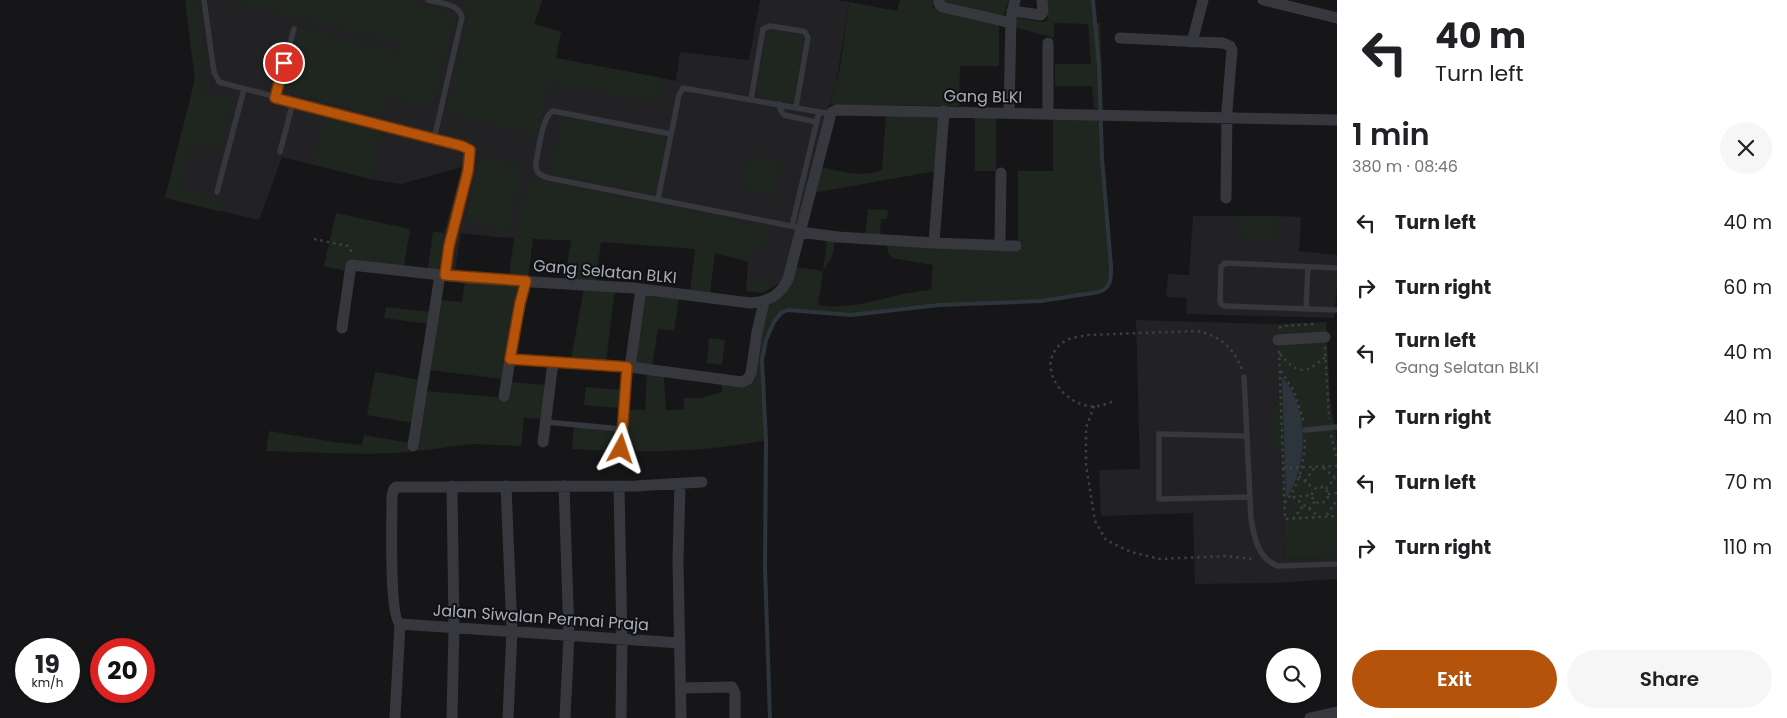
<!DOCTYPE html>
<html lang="en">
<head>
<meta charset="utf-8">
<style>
	body { margin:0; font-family:Poppins,sans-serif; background:#f6f6f6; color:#202124; height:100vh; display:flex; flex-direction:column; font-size:19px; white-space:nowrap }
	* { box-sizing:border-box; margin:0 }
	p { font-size:16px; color:#757577 }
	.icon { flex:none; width:28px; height:28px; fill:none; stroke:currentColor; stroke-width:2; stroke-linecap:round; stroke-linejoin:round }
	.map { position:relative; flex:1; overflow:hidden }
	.sheet { display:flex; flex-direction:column; background:#fff; width:450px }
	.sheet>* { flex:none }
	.top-card { background:#fff; color:#202124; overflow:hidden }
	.controls { position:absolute; left:1266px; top:648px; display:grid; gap:10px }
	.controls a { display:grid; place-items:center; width:55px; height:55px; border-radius:50%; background:#fff; box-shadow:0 1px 4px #0004; font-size:25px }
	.speed { position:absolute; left:15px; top:638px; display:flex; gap:10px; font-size:25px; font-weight:700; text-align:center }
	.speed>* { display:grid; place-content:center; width:65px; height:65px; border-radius:50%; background:#fff; box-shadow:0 1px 4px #0004; line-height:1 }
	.speed small { font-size:12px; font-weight:400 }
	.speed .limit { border:8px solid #d22; background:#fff; color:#111 }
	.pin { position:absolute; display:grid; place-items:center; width:42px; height:42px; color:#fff; margin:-21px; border:2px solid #fff; border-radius:50%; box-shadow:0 1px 5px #0007 }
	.me { position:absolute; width:55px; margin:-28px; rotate:5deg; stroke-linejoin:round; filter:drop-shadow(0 0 4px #0008) }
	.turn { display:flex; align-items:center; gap:18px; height:105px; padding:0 15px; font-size:22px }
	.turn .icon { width:65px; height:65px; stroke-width:2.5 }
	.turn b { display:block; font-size:35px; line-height:42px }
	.round { display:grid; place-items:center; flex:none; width:52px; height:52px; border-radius:26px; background:#f6f6f6 }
	.headline { display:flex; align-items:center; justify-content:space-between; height:85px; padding:0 15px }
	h1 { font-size:30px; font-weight:600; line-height:38px }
	.action { display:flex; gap:10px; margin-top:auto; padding:10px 15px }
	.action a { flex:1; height:58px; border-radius:30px; background:#b45309; color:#fff; font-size:20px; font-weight:600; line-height:58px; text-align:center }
	.action a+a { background:#f6f6f6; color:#202124 }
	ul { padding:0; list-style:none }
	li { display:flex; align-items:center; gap:15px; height:65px; padding:0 15px }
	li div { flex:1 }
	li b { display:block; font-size:19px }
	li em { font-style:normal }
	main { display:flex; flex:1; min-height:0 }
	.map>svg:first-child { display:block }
</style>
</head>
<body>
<main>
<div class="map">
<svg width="1337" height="718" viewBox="0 0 1337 718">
	<rect width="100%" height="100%" fill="#161618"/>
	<!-- built -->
	<path fill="#222225" d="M185 0H542L534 24 561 32 556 58 676 81 680 52 749 60 760 0H835L849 2 835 89 826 113 783 281 762 293 746 291 748 262 734 257 695 249 659 245 496 237 461 233 455 271 428 269 433 232 444 233 462 167 401 184 375 180 282 157 259 220 165 198 195 80Z
		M1193 216H1277L1301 217 1299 251 1337 255V286L1334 318 1186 314 1187 298 1166 297 1168 274 1189 275Z
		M1136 320 1276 324 1279 404 1274 405 1276 450H1280L1285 560 1337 556V579L1275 583 1195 584 1193 513 1101 516 1099 470 1140 469Z"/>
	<!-- green -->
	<path fill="#1e261f" d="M185 0H196C199 28 209 64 202 92L233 99 220 150 190 143 199 105 178 188 221 200 218 211 165 198 195 80Z
		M228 0H407L451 13 454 18 453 25 432 107 386 96 380 116 282 90 299 27 397 53 400 43Z
		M458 0H542L534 24 561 32 556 58 662 78 658 102 550 83 537 135 447 113 469 16 467 6Z
		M900 0H934L932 8 997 24 999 27V66H960L959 106 830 105 840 68 849 2 897 11Z
		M944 0H1009L1004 16 943 1Z
		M1047 0H1093L1096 23H1100L1103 109 1094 108 1092 86H1055V64H1091L1088 24 1054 23V38L1015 27 1016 20 1018 18 1041 22 1047 21 1048 17Z
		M767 31 804 37 794 102 756 96Z
		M886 114 939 115 936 171 813 193 820 167C840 171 863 178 882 170Z
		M325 116 383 131 370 179 312 164Z
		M562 117 666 138 656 194 550 173Z
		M975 117H996V171H975Z
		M1053 118 1100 119 1104 190 1111 274C1111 284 1108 289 1099 292L1041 301 939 305 851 315 788 310C750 324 765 409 766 440 702 453 637 453 572 449L574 427 626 431 627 410H645L647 373 664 376 666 410 684 409V398H701L722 392V383L744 386 767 307C787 297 790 288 796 267L823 271 827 239 835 240 832 257 823 271 818 305C856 312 893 292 931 290L933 265 892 258 888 253 887 245 1018 250V171H1053Z
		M749 155 782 162 775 194 743 188Z
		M481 157 523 167 508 231 466 221Z
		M528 178 768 227 762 252 752 249 749 262 715 253 710 293 690 291 695 249 601 242 596 281 565 280 571 240 533 239 528 278 509 276 514 238Z
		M868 209 888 210 887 219H881L880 236 865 235Z
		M336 213 410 229 404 266 348 259 346 271 324 266Z
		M1238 216H1277L1276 239 1237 236Z
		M433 232 444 233 437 270 428 269Z
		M747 278 777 284 762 293 746 291Z
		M465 281 520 286 502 379 430 370 440 300 462 302Z
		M584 288 615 290 606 362 571 360Z
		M644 293 679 298 674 331 658 329 652 366 634 364Z
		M386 307 431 312 429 324 384 318Z
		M1326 322 1330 397 1337 443V556L1285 560 1280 451 1275 450 1273 405 1279 404 1276 324Z
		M709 338 725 340 722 365 707 363Z
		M375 372 421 380 414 423 367 415Z
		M510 382 546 385 542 419 524 418 521 446 472 444 417 451 426 391 507 398Z
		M586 387 622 390 620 408 584 405Z
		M269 431 334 442 362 445 364 435 411 443 409 452C362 456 314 452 266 451Z"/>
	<!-- water -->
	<path fill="#2c353c" d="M1282 377C1309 407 1309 466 1286 498Z"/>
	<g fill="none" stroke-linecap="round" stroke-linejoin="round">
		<!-- stream -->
		<path stroke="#2c353c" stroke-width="4" d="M770 718 765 568 766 440 762 360 766 340 774 322 781 313 788 310 851 315 939 305 1041 301 1099 292C1112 287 1111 278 1111 266L1102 158 1099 66 1093 0"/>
		<!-- path -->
		<path stroke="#3d3f44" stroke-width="2.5" stroke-dasharray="2.5 4" stroke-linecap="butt" d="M314 239 348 246 350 248 352 254
			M1279 328 1282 326 1317 324
			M1325 347 1329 419
			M1279 351 1285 519 1337 516
			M1280 354C1297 374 1305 375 1325 357
			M1281 371 1294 391 1304 423
			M1112 402C1105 404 1097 408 1089 406 1060 402 1033 362 1065 341 1071 337 1080 337 1087 335L1196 331C1219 335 1233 347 1242 369
			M1094 406 1086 428V465L1095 521 1106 540 1131 552 1160 559 1225 556 1254 559
			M1331 435 1337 460
			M1283 468 1337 466
			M1323 468 1337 479
			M1299 476 1314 489
			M1305 481 1315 467
			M1312 495a8 8 0 1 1 16 0a8 8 0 1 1-16 0Z
			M1326 489 1335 478
			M1328 494 1337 493
			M1293 497 1320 517
			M1293 497 1312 495
			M1285 503C1299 485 1305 461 1305 438
			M1309 509 1315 501
			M1327 515 1337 500
			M1293 519 1304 505"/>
		<!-- lane -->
		<path stroke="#37383d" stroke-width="5.5" d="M204 0 214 72 219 82 462 146 471 151 468 171 449 246 445 275
			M428 0C440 3 459 4 462 17L434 139
			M275 98 294 29
			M751 99 763 29 770 26 802 31 805 32 808 38 796 107
			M779 104 781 111 784 115 816 122
			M671 134 553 111C542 116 539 150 536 162 535 173 539 175 549 178L801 228
			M280 152 293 102
			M217 192 244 89
			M658 199 679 95 683 88 831 114
			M792 226 819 112
			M1337 268 1225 263 1221 267 1220 301 1221 304 1225 306 1337 310
			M1306 309 1308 267
			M1244 377 1251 519C1254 537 1258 559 1278 566L1337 564
			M545 422 622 429
			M1305 430 1337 427
			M1246 436 1159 434V499L1250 497
			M621 449 627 367"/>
		<!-- street -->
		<path stroke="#37383d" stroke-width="11" d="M939 0V4L943 7 1011 23
			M1263 0 1337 18
			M1012 11 1041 15 1043 12 1042 0
			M1120 38 1223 43 1230 46 1232 50 1227 110 1226 198
			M1192 42 1203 0
			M1009 112 1011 18 1015 0
			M1048 113V43
			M800 232 838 237 934 243 944 111
			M934 243 1016 246
			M1000 245 1001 173
			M342 328 351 265 468 278 633 288 750 303C768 302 780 296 788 279L830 117 832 112 837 110 1337 120
			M1278 340 1325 337
			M510 359 630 367 742 382 748 379 751 373 757 332 764 302
			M630 367 641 289
			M504 396 517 318 526 281
			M543 442 553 362
			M413 446 440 275
			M680 484 678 560 681 718
			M452 486 454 628 452 718
			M506 486 512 631 508 718
			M564 486 569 635 565 718
			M619 486 622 639 621 718
			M400 624 680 643
			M681 688 732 687 735 693V718
			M395 718 400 624C389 616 392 515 392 496L394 489 396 487 636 486 702 482
			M1310 718 1337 712"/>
	</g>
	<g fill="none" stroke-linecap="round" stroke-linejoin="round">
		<defs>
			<path id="route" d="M284 63 275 98 462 146 470 150 468 171 449 246 445 275 526 281 520 303 510 359 627 367 621 449"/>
		</defs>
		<!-- route casing -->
		<use href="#route" stroke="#753606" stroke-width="12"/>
		<!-- route -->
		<use href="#route" stroke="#b45309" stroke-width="9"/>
	</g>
	<g text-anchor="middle" stroke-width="4" stroke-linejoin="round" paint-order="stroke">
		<!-- street labels -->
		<g font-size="16" fill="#a8adb8" stroke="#111113">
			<text transform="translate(983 96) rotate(1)" y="6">Gang BLKI</text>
			<text transform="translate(605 271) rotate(5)" y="6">Gang Selatan BLKI</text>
			<text transform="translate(541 617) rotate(4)" y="6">Jalan Siwalan Permai Praja</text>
		</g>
	</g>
</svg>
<div class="controls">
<a><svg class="icon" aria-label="search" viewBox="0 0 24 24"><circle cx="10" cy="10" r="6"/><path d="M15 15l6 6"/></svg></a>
</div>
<div class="speed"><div>19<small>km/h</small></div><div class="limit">20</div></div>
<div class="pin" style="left:284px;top:63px;background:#d93025"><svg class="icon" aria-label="arrive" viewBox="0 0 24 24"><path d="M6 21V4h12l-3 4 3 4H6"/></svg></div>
<svg class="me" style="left:621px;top:449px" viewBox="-20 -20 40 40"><path d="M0-17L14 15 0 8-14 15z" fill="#b45309" stroke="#fff" stroke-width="4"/></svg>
</div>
<section class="sheet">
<div class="top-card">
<div class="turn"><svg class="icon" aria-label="left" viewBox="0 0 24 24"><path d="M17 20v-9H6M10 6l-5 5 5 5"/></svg><div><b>40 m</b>Turn left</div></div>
</div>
<div class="headline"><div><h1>1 min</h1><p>380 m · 08:46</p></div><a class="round"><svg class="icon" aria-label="close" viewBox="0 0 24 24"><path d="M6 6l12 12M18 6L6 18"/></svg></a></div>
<ul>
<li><svg class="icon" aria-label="left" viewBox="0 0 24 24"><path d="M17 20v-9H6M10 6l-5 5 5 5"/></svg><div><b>Turn left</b></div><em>40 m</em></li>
<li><svg class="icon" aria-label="right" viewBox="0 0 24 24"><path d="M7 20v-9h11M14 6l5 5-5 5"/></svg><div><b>Turn right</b></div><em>60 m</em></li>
<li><svg class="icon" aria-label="left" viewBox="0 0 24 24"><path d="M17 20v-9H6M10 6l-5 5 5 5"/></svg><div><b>Turn left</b><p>Gang Selatan BLKI</p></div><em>40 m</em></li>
<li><svg class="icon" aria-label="right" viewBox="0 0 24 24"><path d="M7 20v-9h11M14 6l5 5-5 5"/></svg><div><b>Turn right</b></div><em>40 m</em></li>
<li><svg class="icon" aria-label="left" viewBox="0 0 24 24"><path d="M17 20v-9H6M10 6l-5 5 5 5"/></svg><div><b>Turn left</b></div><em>70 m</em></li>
<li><svg class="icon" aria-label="right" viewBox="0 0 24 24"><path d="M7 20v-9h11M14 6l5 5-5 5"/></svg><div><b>Turn right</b></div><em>110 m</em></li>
</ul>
<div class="action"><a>Exit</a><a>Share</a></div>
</section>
</main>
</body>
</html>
